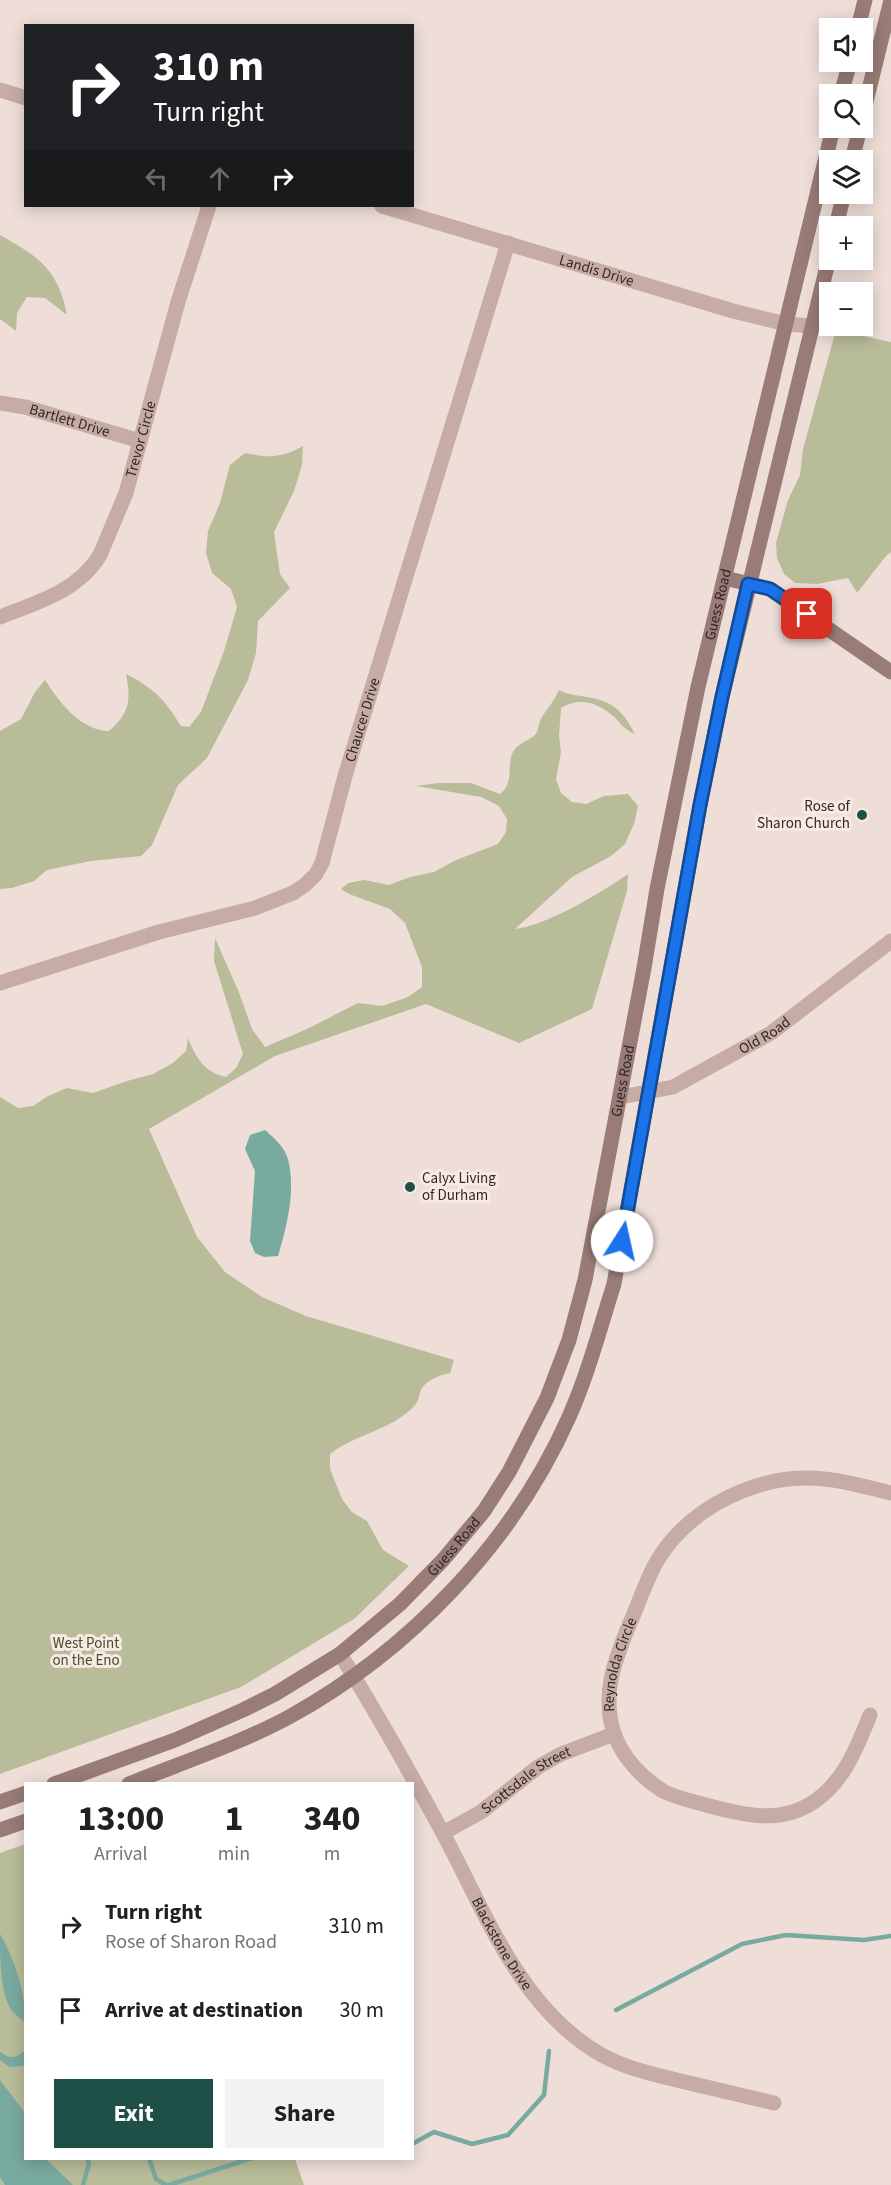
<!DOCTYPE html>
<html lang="en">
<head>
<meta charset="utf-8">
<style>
	body { margin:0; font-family:"Source Sans 3",sans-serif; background:#f2f2f2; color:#202124; height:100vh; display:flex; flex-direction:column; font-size:22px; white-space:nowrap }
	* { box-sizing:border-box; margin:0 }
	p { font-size:20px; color:#757577 }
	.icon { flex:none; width:33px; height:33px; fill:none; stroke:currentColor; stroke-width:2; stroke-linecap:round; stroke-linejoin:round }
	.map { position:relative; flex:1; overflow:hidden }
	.side { position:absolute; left:24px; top:1782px; width:390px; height:378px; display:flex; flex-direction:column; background:#fff; border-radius:0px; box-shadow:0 3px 15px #0003 }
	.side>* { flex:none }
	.top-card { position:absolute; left:24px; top:24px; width:390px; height:183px; border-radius:0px; box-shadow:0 3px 15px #0003; background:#202124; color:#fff; overflow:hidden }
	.tools { position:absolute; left:819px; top:18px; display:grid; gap:12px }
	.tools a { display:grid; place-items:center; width:54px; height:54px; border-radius:0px; background:#fff; box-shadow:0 3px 15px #0003; font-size:30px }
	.pin { position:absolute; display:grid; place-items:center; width:51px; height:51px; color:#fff; margin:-26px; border-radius:12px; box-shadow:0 3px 9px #0006 }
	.me { position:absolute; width:66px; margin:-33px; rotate:10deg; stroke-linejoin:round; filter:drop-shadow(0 0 4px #0008) }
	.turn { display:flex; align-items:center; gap:21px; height:126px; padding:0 30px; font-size:27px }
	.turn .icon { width:78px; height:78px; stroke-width:2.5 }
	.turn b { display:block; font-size:42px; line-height:51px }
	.lanes { display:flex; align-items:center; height:57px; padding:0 30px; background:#0003; justify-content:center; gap:30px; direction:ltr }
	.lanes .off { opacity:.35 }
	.eta { display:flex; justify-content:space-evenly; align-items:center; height:102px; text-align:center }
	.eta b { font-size:36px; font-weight:700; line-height:42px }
	.button { display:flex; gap:12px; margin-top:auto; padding:12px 30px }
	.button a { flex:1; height:69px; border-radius:0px; background:#1f5047; color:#fff; font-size:24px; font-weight:700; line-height:69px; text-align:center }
	.button a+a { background:#f2f2f2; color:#202124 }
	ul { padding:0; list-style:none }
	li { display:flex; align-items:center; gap:18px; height:84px; padding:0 30px }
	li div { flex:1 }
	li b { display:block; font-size:22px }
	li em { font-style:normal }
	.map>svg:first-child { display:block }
</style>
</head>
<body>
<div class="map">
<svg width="891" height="2185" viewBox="0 0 891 2185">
	<rect width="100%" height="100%" fill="#efded8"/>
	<!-- green -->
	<path fill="#b9bc99" d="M0 235C39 257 58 269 67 315L45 298 27 297 17 313 16 331 0 319Z
		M836 330 891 342V552L886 556 857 593 848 578 817 584 795 583 784 574 777 558 776 543 788 500 800 475 803 449Z
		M303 446 302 465 294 491 274 532 280 574 290 588 258 621 256 653 248 680 207 758 178 785 152 845 141 856 91 861 47 870 34 881 12 888 0 889V731L21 719 35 692 45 680C60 703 80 730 109 731 130 713 131 700 126 674 154 688 165 700 181 726L189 727 201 712 224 651 237 607 231 589 212 573 206 553 208 531 220 503 230 465 245 453C270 458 281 458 303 446Z
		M559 690C569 695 576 695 587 697 613 701 623 711 635 734 624 730 621 723 613 716 597 702 579 697 561 708L559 736 561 752 556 779 561 793 572 802 586 804 604 796 628 794 638 806 634 824 625 844 611 856 572 877 515 929C546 926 602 892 628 874L627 891 592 1009 519 1043 426 1004 275 1056 149 1129 197 1237 225 1272 262 1297 306 1316 454 1360 450 1373C440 1375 429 1379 422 1388 419 1393 419 1401 415 1405 393 1430 355 1434 330 1454V1469L342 1499 352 1512 367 1521 383 1550 409 1566 354 1619 241 1687 0 1774V1097L18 1108 33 1106 48 1096 67 1088 93 1093 127 1081 153 1074 173 1063 186 1051 188 1038C196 1058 204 1072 226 1077L236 1068 243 1054 214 961 215 938 238 990 252 1029 265 1047 307 1029 358 1003 382 1006 408 997 422 987V967L405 923 390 909 349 894 341 889 348 883 364 880 389 885 410 877 434 872 456 860 498 844 506 832 507 819 499 806 481 797 416 786 438 783H471L500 794C514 783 507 769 512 754 516 744 526 742 534 736 539 732 538 724 541 719 547 708 554 702 559 690Z
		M25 1844 26 2158 295 2159 304 2185H0V1853Z"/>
	<!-- water -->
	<path fill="#79aa9f" d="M265 1130C274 1138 284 1146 288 1159 296 1190 287 1226 278 1256L264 1257 255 1253 250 1241 255 1171 245 1149 250 1135Z
		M0 1934C15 1960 26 1993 25 2023 21 2018 15 2015 11 2010 0 1990 0 1958 0 1934Z
		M25 2050V2062L23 2066 9 2067 0 2060V2052C11 2059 16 2059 25 2050Z
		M0 2080 25 2113 26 2158 46 2159 73 2185H5L0 2177Z"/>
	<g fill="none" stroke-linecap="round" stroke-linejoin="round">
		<!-- stream -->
		<path stroke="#79aa9f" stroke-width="4.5" d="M616 2010 742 1944 786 1935 864 1940 891 1936
			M412 2144 434 2132 472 2144 508 2135 544 2095 549 2051
			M149 2158 156 2179 166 2185
			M83 2185 89 2163 87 2158
			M169 2185 252 2158"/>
		<!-- street -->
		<g stroke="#c6aca5" stroke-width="15">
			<path d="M0 90 26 98"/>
			<path id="s1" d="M382 206 733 311 786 324 812 326"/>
			<path id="s2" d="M0 403 25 407 140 441"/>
			<path id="s3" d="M0 617C38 602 78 591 100 555L126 493 178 302 209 206"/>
			<path id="s4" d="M0 983 159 932 255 908 293 893 305 885 316 874 322 863 345 776 508 243"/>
			<path id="s5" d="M621 1097 673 1087 771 1033 891 941"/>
			<path id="s6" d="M340 1654C377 1713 411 1774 444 1835 485 1912 520 2008 600 2054 626 2069 657 2075 685 2082 715 2089 744 2096 774 2103"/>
			<path id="s7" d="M870 1715C857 1747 845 1780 815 1801 781 1825 743 1815 706 1805 692 1801 676 1798 663 1791 642 1778 622 1757 614 1733 601 1695 615 1659 630 1623 639 1603 646 1580 657 1561 690 1506 761 1472 824 1479 847 1481 869 1488 891 1493"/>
			<path id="s8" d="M443 1833 481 1812 538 1767 561 1754 614 1734"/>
		</g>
		<!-- secondary -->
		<g stroke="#997b77" stroke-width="15">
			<path d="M858 28 865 0"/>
			<path d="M841 94 850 62"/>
			<path d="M862 118 891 0"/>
			<path d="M852 160 860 128"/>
			<path d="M836 226 844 194"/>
			<path d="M725 578 770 589 891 672"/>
			<path id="s9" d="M54 1784 175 1740 243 1710 275 1694 340 1654 400 1604 443 1560 484 1511 509 1472 547 1398 569 1340 585 1280 644 968 657 889 698 687 833 128"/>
			<path d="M129 1784C181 1763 241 1743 289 1717 409 1651 513 1543 569 1417 588 1374 600 1328 614 1284L700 805 722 697 830 254"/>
			<path d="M0 1802 26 1793"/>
			<path d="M0 1830 26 1821"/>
		</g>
	</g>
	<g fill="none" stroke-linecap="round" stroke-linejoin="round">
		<defs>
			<path id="route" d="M622 1241 700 805 722 697 748 584 770 589 807 614"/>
		</defs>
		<!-- route casing -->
		<use href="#route" stroke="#114b97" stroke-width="15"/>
		<!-- route -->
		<use href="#route" stroke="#1a73e8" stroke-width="10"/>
	</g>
	<!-- markers -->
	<g fill="#1f5047" stroke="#f7e9e4" stroke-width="2">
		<circle cx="862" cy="815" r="6"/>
		<circle cx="410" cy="1187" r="6"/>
	</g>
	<g text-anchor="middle" stroke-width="6" stroke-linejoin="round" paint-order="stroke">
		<!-- street labels -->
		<g font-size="15" fill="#322726" stroke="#f7e9e4">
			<text dy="5" stroke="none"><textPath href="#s1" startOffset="224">Landis Drive</textPath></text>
			<text dy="5" stroke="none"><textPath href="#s2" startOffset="72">Bartlett Drive</textPath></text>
			<text dy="5" stroke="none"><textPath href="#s3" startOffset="243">Trevor Circle</textPath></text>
			<text dy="5" stroke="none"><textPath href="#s9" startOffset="1461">Guess Road</textPath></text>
			<text dy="5" stroke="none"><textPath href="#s4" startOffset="498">Chaucer Drive</textPath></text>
			<text dy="5" stroke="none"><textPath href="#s5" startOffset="158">Old Road</textPath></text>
			<text dy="5" stroke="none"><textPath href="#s9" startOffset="975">Guess Road</textPath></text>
			<text dy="5" stroke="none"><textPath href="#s9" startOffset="472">Guess Road</textPath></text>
			<text dy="5" stroke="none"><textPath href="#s7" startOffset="410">Reynolda Circle</textPath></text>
			<text dy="5" stroke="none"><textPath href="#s8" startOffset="99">Scottsdale Street</textPath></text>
			<text dy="5" stroke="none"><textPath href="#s6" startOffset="332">Blackstone Drive</textPath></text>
		</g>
		<!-- poi labels -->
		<g font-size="15" fill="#322726" stroke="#f7e9e4" text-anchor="end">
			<text x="850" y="811">Rose of<tspan x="850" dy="17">Sharon Church</tspan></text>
			<text x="422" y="1183" text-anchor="start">Calyx Living<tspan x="422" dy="17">of Durham</tspan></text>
		</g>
		<!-- park labels -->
		<g font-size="15" fill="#4a4e2b" stroke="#f7e9e4">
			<text x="86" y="1648">West Point<tspan x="86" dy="17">on the Eno</tspan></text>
		</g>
	</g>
</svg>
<div class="tools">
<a><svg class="icon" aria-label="sound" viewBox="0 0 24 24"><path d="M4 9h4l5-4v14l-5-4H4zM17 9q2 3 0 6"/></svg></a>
<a><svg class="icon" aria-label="search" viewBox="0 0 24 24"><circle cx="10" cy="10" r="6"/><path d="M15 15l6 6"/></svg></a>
<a><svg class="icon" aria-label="layers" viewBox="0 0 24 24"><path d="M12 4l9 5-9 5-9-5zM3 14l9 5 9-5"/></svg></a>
<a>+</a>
<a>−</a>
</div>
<div class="pin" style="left:807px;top:614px;background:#d93025"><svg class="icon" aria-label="arrive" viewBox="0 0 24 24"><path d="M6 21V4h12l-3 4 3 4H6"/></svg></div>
<svg class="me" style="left:622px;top:1241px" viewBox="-20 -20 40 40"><circle r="19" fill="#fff"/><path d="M0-13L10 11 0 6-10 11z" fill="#1a73e8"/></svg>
<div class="top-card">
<div class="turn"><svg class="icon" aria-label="right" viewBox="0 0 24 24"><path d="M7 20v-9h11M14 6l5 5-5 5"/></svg><div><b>310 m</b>Turn right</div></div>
<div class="lanes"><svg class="icon off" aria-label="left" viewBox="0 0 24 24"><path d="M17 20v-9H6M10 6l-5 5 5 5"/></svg><svg class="icon off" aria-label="ahead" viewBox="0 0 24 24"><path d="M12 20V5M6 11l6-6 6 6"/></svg><svg class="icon" aria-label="right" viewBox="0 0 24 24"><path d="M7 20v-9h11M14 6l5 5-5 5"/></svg></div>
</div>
<section class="side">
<div class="eta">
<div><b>13:00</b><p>Arrival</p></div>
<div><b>1</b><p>min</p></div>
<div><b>340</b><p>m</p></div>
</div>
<ul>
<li><svg class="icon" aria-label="right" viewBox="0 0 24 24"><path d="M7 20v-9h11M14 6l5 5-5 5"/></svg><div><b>Turn right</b><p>Rose of Sharon Road</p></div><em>310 m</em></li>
<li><svg class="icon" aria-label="arrive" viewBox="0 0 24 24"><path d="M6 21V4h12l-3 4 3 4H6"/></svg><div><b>Arrive at destination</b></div><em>30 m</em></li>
</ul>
<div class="button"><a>Exit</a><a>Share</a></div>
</section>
</div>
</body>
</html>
